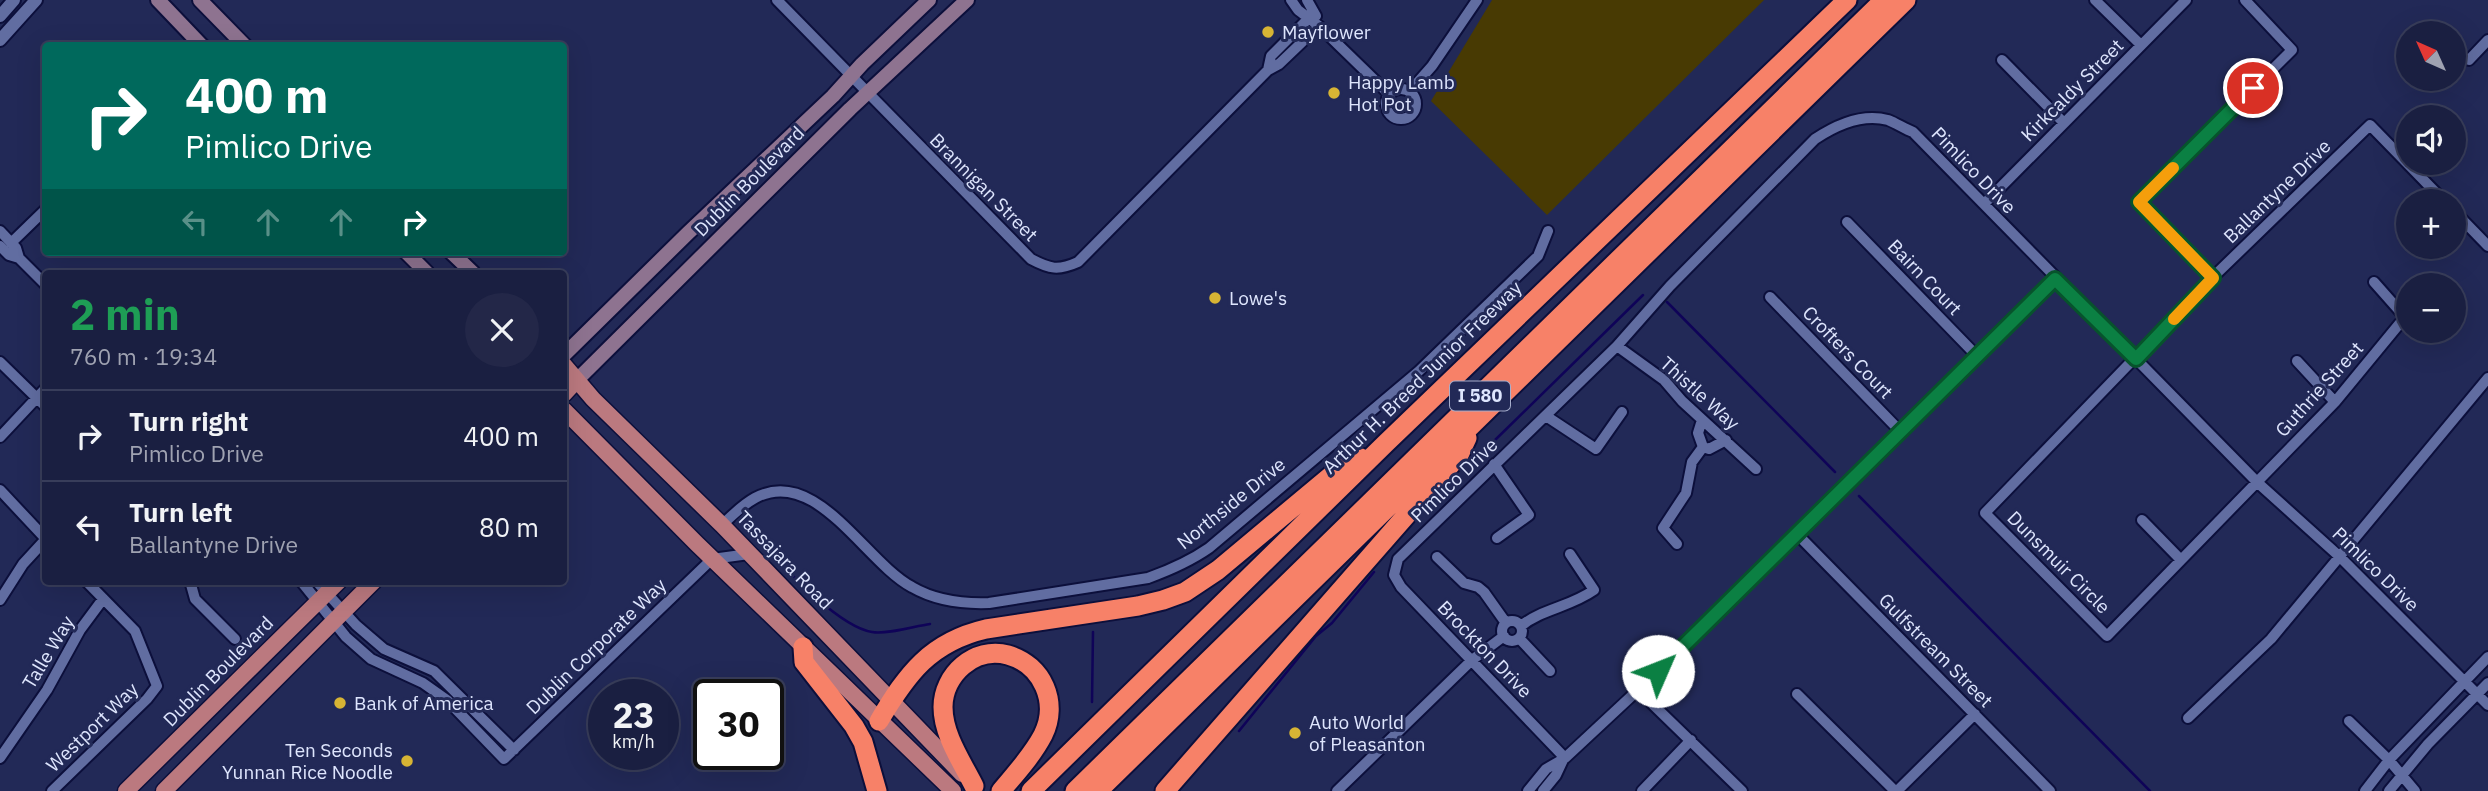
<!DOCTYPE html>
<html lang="en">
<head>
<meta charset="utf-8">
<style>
	body { margin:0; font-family:"IBM Plex Sans",sans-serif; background:#232748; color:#f1f3f6; height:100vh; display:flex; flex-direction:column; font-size:26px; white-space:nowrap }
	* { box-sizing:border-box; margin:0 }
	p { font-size:23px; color:#9fa2b1 }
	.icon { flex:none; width:38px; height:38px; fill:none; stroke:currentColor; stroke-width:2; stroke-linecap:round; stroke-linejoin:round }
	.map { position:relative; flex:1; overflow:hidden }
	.panel { position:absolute; left:42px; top:270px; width:525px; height:315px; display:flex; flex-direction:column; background:#1a1f41; border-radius:7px; box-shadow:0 7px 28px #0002,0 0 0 2px #383d5a }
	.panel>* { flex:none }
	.banner { position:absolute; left:42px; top:42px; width:525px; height:214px; border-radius:7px; box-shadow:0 7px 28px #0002,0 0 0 2px #383d5a; background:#00695c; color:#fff; overflow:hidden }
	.needle { width:46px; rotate:315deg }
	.fabs { position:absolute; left:2396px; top:21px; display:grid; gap:14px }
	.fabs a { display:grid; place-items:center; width:70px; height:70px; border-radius:50%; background:#1a1f41; box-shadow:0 7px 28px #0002,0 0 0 2px #383d5a; font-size:35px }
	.speed { position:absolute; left:588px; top:679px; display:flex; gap:14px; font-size:35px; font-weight:700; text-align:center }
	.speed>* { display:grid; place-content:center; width:91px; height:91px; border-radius:50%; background:#1a1f41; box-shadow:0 7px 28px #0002,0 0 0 2px #383d5a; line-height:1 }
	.speed small { font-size:18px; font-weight:400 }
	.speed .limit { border:4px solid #111; border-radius:10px; background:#fff; color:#111 }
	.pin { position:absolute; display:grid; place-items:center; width:60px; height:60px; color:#fff; margin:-30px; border:4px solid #fff; border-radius:50%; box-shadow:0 2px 7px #0007 }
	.me { position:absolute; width:77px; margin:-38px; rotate:46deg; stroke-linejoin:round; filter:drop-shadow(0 0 5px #0008) }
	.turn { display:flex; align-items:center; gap:24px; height:147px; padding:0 28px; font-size:32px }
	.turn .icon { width:91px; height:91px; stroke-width:2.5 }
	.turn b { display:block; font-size:49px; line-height:60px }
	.lanes { display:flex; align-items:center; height:66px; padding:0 28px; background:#0003; justify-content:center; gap:35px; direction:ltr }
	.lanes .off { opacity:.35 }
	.round { display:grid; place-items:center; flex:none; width:74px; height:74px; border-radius:37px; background:#232748 }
	.summary { display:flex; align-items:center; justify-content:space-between; height:119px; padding:0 28px }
	h1 { font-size:42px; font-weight:700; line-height:52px; color:#1e9e55 }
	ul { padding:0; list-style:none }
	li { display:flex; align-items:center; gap:21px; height:91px; padding:0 28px; border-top:2px solid #383d5a }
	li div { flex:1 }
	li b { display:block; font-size:26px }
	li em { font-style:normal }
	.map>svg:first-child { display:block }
</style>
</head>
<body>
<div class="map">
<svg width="2488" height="791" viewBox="0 0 2488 791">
	<rect width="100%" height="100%" fill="#222957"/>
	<!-- green -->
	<path fill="#483a03" d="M1492 0H1764L1547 215 1431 101Z"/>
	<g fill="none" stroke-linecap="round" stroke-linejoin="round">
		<!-- stream -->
		<path stroke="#0f0358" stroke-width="2.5" d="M1667 302 1835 472
			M1492 443 1643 295
			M1859 496 2150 791
			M748 530C775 557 835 626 872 632 887 635 915 626 930 624
			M1092 702 1093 632
			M1239 731 1316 636 1332 623 1374 572"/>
		<defs>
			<path id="minor" d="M777 0 1031 259C1050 269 1058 271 1078 262L1268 70 1279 64 1319 26
				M1291 0 1298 10 1319 26 1389 94
				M1307 0 1316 16
				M2095 0 2141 45
				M2002 60 2064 123
				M2469 60 2488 40
				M1268 70 1271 56 1314 13
				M1386 104a15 15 0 1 1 30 0a15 15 0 1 1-30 0Z
				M1410 91 1432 66 1477 0
				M1984 204 2186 0
				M2454 211 2488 246
				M1847 222 1977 356
				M0 231 16 248 19 258 46 285
				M11 243 46 209
				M0 246 9 255 19 258
				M2212 278 2139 202 2292 50 2245 0
				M2374 282 2405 317 2335 402 2107 636 1985 513 2212 278 2370 125 2444 201
				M1770 297 1900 431
				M1617 346 1664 380 1682 401 1756 469
				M2297 361 2335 402
				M0 362 46 407
				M1546 416 1596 449 1622 412
				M1702 420 1698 433 1703 447 1709 449 1726 440
				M0 437 46 388
				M1494 464 1529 515 1497 538
				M0 490 46 539
				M2142 520 2180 559
				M722 525C733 515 742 505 755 498 816 465 865 562 912 587 936 601 962 604 989 603L1148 578C1170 570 1189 562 1209 548L1419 371 1538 256 1548 231
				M1797 534 2050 791
				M1677 544 1663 528 1686 493 1692 462 1703 447
				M1437 557 1464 583 1478 587 1484 592 1506 623
				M190 581 195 599 235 639
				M301 581 346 637 371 659 423 683 447 700 504 759 712 559 749 554
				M316 581 356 625 384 649 434 671 514 750
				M0 600 23 564 46 539
				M1502 631a10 10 0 1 1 20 0a10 10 0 1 1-20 0Z
				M1521 626C1542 609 1570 607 1594 590L1570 554
				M1519 638 1550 671
				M1638 690 1742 791
				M1797 694 1895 791
				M2188 718 2271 639 2488 378
				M2349 721 2389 760 2415 791
				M0 758 47 690 80 630 103 599
				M1565 758 1401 587 1394 575 1398 559 1617 346 1670 286 1815 139C1836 125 1862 113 1888 120 1896 123 1905 129 1913 132L2258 483 2339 556 2488 705
				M52 791 147 699 157 686 135 631 86 581
				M1337 791 1472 660 1504 636
				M1528 791 1546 769 1565 758 1638 690 2055 279
				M1543 791 1556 775 1563 760
				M1642 791 1691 740
				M1897 791 1975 714
				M2365 791 2389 760 2488 657
				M2389 791 2428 744 2488 683"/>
			<path id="tertiary" d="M0 16 14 0
				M0 40 36 0"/>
			<path id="secondary" d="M158 0 202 46
				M200 0 245 46
				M406 252 427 273
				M451 252 473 273
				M564 355 688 233 833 96 862 64 929 0
				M577 380 850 109 967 0"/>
			<path id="primary" d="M564 365 593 399 722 525 962 774
				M564 394 577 380
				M564 410 697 544 953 791
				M126 791 339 581
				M164 791 374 581"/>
			<path id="motorway" d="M803 647 804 662 854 726 863 742 877 791
				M879 721C907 674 930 642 986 629L1138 606 1163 600 1185 592 1218 570 1333 474 1361 458
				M974 786C962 762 943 735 943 707 943 675 974 646 1008 655 1043 665 1059 703 1043 735 1032 756 1016 773 1001 791
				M1031 791 1386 443 1847 0
				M1075 791 1884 0
				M1098 791 1906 0
				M1165 791 1459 455 1467 438"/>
		</defs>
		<!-- minor casing -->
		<use href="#minor" stroke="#0c0f3b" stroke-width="14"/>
		<!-- tertiary casing -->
		<use href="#tertiary" stroke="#0c0f3b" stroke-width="16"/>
		<!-- secondary casing -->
		<use href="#secondary" stroke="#0c0f3b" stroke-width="18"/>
		<!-- primary casing -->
		<use href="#primary" stroke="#0c0f3b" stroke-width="19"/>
		<!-- motorway casing -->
		<use href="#motorway" stroke="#0c0f3b" stroke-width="23"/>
		<!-- minor -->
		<use href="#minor" stroke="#616da1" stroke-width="10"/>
		<!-- tertiary -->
		<use href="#tertiary" stroke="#616da1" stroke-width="12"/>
		<!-- secondary -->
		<use href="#secondary" stroke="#8e7390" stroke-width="14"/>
		<!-- primary -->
		<use href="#primary" stroke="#bb797f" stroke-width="16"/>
		<!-- motorway -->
		<use href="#motorway" stroke="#f78168" stroke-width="19"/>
	</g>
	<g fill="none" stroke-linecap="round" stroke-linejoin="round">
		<defs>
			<path id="route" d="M1658 671 2055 279 2136 359 2213 278 2139 202 2253 88"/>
		</defs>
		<!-- route casing -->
		<use href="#route" stroke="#07532c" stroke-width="18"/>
		<!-- route -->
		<use href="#route" stroke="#0b8043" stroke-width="12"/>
		<!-- slow -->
		<path stroke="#f59e0b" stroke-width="12" d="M2173 168 2139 202 2213 278 2174 319"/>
	</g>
	<!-- markers -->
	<g fill="#d7b434" stroke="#222957" stroke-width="2.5">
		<circle cx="1268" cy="32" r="7"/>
		<circle cx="1334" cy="93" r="7"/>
		<circle cx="1215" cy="298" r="7"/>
		<circle cx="340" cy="703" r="7"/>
		<circle cx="1295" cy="733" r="7"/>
		<circle cx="407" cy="761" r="7"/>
	</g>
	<g text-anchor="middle" stroke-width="6" stroke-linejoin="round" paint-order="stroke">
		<!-- shield labels -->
		<rect fill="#222957" stroke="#a6adcb" stroke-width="2" x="1450" y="381.5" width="60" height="29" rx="5"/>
		<g font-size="18" font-weight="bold" fill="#dee5fd">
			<text x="1480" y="402">I 580</text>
		</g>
		<!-- poi labels -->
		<g font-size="19" fill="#dee5fd" stroke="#222957" text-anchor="start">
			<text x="1282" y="39">Mayflower</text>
			<text x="1348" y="89">Happy Lamb<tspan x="1348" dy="22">Hot Pot</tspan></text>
			<text x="1229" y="305">Lowe's</text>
			<text x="354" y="710">Bank of America</text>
			<text x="1309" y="729">Auto World<tspan x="1309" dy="22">of Pleasanton</tspan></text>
			<text x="393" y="757" text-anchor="end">Ten Seconds<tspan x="393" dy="22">Yunnan Rice Noodle</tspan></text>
		</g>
		<!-- street labels -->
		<g font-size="19" fill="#dee5fd" stroke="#222957">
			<text transform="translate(2072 90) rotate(-45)" y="7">Kirkcaldy Street</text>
			<text transform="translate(1974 170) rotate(46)" y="7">Pimlico Drive</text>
			<text transform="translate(749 181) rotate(-45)" y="7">Dublin Boulevard</text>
			<text transform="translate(984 187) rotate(45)" y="7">Brannigan Street</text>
			<text transform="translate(2277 191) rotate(-44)" y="7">Ballantyne Drive</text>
			<text transform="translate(1925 277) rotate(46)" y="7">Bairn Court</text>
			<text transform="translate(1848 352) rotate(46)" y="7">Crofters Court</text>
			<text transform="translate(1422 377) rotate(-44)" y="7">Arthur H. Breed Junior Freeway</text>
			<text transform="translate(2319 389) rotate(-48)" y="7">Guthrie Street</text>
			<text transform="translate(1700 393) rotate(42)" y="7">Thistle Way</text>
			<text transform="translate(1454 480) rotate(-44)" y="7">Pimlico Drive</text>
			<text transform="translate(1231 503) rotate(-39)" y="7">Northside Drive</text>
			<text transform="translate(785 560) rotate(46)" y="7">Tassajara Road</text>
			<text transform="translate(2059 562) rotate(45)" y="7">Dunsmuir Circle</text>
			<text transform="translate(2376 569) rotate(44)" y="7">Pimlico Drive</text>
			<text transform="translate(596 646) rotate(-44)" y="7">Dublin Corporate Way</text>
			<text transform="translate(1485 649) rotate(46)" y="7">Brockton Drive</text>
			<text transform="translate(1936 650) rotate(45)" y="7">Gulfstream Street</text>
			<text transform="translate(48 652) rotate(-59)" y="7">Talle Way</text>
			<text transform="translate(218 671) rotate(-45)" y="7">Dublin Boulevard</text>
			<text transform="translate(92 727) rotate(-44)" y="7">Westport Way</text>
		</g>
	</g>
</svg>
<div class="fabs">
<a><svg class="needle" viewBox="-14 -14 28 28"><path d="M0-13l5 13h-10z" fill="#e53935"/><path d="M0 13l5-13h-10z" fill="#9fa2b1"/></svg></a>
<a><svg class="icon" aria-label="sound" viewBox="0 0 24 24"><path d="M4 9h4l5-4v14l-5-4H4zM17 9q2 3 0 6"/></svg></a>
<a>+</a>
<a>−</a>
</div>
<div class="speed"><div>23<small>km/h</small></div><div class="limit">30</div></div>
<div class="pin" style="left:2253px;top:88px;background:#d93025"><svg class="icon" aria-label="arrive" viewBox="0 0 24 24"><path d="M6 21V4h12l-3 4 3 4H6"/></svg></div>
<svg class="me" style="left:1658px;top:671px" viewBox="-20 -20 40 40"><circle r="19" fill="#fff"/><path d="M0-13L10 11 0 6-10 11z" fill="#0b8043"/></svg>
<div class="banner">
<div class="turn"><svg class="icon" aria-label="right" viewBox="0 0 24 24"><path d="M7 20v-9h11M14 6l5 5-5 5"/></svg><div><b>400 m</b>Pimlico Drive</div></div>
<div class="lanes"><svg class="icon off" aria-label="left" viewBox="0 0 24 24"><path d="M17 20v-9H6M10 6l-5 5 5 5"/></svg><svg class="icon off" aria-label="ahead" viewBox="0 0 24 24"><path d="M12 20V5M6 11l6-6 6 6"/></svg><svg class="icon off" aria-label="ahead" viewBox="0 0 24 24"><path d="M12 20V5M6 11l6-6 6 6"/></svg><svg class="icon" aria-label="right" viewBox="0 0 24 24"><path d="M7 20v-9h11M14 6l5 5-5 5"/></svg></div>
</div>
<section class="panel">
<div class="summary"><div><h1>2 min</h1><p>760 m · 19:34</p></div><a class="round"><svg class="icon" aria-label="close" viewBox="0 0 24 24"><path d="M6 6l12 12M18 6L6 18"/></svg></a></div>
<ul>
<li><svg class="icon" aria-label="right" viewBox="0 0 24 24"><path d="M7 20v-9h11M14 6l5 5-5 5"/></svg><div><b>Turn right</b><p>Pimlico Drive</p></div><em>400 m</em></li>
<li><svg class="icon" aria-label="left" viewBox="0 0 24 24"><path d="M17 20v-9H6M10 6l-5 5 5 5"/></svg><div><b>Turn left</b><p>Ballantyne Drive</p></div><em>80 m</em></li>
</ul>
</section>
</div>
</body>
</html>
